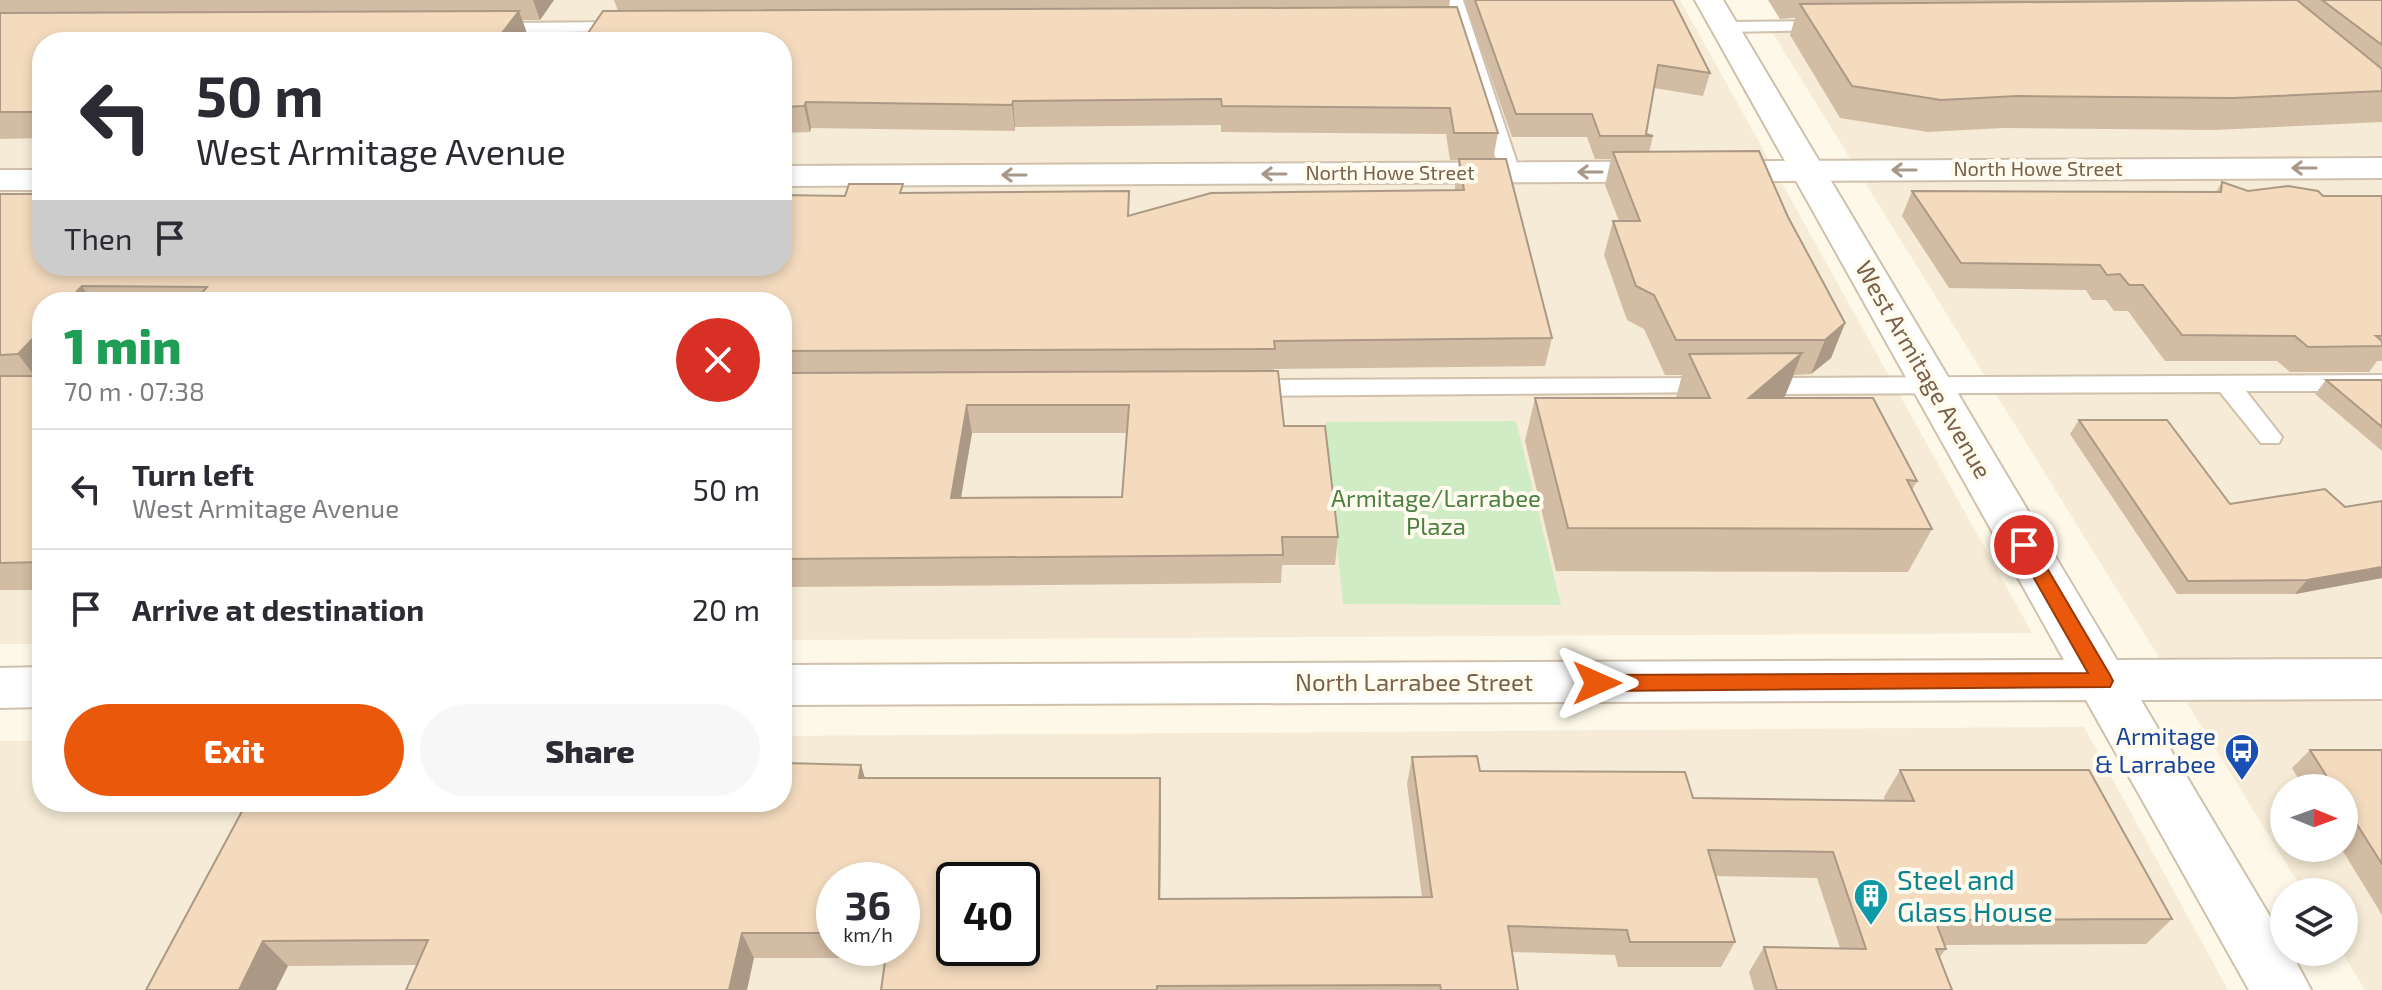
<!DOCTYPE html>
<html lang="en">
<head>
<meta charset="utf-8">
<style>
	body { margin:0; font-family:"Exo 2",sans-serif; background:#f7f7f7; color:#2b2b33; height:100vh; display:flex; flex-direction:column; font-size:30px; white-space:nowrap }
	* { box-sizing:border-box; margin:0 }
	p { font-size:26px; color:#7c7c81 }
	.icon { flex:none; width:44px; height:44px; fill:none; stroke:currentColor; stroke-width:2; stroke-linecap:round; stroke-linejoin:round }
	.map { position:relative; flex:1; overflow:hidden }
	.drawer { position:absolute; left:32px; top:292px; width:760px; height:520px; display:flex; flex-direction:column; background:#fff; border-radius:32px; box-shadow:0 4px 12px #0003 }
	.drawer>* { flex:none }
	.top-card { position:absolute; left:32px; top:32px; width:760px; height:244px; border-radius:32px; box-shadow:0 4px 12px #0003; background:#fff; color:#2b2b33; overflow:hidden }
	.needle { width:52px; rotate:91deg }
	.controls { position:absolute; left:2270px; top:774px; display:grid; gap:16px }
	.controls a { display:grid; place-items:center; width:88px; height:88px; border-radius:50%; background:#fff; box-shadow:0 4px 12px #0003; font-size:40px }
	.speed { position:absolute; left:816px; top:862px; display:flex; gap:16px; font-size:40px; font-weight:700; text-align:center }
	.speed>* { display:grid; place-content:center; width:104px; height:104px; border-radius:50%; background:#fff; box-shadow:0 4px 12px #0003; line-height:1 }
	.speed small { font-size:20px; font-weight:400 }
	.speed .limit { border:4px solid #111; border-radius:12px; background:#fff; color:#111 }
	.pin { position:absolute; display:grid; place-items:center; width:68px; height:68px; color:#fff; margin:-34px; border:4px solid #fff; border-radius:50%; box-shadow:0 2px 8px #0007 }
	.me { position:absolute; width:88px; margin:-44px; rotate:90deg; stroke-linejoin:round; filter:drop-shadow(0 0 6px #0008) }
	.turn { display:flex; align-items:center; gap:28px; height:168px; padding:0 32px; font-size:36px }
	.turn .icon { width:104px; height:104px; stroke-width:2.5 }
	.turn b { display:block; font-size:56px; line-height:68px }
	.then { display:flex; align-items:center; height:76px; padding:0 32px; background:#0003; gap:16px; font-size:30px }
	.round { display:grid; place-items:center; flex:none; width:84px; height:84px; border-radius:42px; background:#f7f7f7 }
	.headline { display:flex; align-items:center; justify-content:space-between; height:136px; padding:0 32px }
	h1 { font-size:48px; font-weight:800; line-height:60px; color:#1e9e55 }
	.button { display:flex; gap:16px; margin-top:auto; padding:16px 32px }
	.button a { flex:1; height:92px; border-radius:48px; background:#ea580c; color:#fff; font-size:32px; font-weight:800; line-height:92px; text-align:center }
	.button a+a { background:#f7f7f7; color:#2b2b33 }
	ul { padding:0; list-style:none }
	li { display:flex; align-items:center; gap:24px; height:120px; padding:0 32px; border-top:2px solid #e1e1e2 }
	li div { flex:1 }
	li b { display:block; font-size:30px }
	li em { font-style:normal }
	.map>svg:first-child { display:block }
</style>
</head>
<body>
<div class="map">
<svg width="2382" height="990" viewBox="0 0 2382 990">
	<rect width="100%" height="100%" fill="#fdf8e8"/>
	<!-- residential -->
	<path fill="#f5ebd6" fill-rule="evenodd" d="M0 0H1680L2032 633 782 640V302H42V644H0ZM42 42H782V266H42Z
		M2298 24 2382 94V990H2365L2342 952 2344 892H2304L1769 27ZM2284 788H2344V848H2284Z
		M2084 727 2228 990H0V741H42V802H782V736ZM834 880H902V948H834ZM954 880H1022V948H954Z"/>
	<!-- green -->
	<path fill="#d0ecc5" d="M1516 421 1561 605 1343 604 1325 422Z"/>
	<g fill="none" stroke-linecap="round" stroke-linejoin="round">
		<defs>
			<path id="service" d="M1447 0H1463L1520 172 1517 176H1503L1500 172Z
				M1825 21 1834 26 1831 30 1725 32 1716 27 1725 22Z
				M624 22 630 23V31L492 33 483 28 492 23Z
				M2382 375V391H2246L2282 437 2279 443H2261L2220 392 1754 394 1742 386 1754 378Z
				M1714 378 1722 380 1726 386 1722 392 1246 396 1234 388 1246 380Z"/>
			<path id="minor" d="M2382 158V178L782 186V166Z
				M0 170H42V190H0Z"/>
			<path id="tertiary" d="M1695 0H1723L2117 660 2382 659V699L2141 700 2284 940V952H2291L2311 990H2249L2086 700 782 705V665L2064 660Z
				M42 667V707L0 708V668Z"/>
		</defs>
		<!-- service casing -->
		<use href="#service" stroke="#d0c1ac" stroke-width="4"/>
		<!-- minor casing -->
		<use href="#minor" stroke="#d0c1ac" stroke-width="4"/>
		<!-- tertiary casing -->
		<use href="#tertiary" stroke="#d0c1ac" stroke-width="4"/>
		<!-- service -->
		<use href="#service" fill="#fff" fill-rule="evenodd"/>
		<!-- minor -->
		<use href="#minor" fill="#fff" fill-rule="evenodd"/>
		<!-- tertiary -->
		<use href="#tertiary" fill="#fff" fill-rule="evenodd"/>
	</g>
	<!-- wall -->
	<path fill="#d2bca3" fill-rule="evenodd" d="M0 0H554L540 20H522L528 36 42 42V138L0 139Z
		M614 0H1450L1449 7 1498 133 1493 159 1552 338 1545 366 1274 369 1284 426 1338 537 1335 565H1282L1281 583 786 587 782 572V302H42V590H0V194L42 266 845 196 904 193 1130 215 1455 190V186L1459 160H1450L1446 134 1221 132V125L1015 127V131L811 128 810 132 782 133V42L618 11ZM972 433H1127L1122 497 961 498Z
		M1464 0H1673L1710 73 1703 96 1654 88 1646 134 1653 136 1649 152 1788 217 1845 323 1831 358 1811 374 1794 375 1785 396 1783 398 1917 481 1912 490 1932 529 1908 572 1556 571 1525 441 1535 398H1676L1682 375H1665L1644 329 1627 320 1604 255 1613 221H1619L1605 185 1611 159H1595L1587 137H1512Z
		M1768 0H2382V122L2214 130 2002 128 1928 132 1840 118 1790 35 1795 18 1780 19Z
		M2222 182 2248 191 2323 196H2382V361H2377L2369 372H2290L2277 361H2165L2128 311H2114L2106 300H2092L2086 290 1949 288 1902 216 1912 191 2216 192Z
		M2326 380H2382V451L2315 394Z
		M2079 420 2230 504 2345 507 2382 501V578L2295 594H2177L2070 434Z
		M2310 750H2382V915L2341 848H2344V788H2304L2292 768Z
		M1412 757 1480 771 1693 798 1885 801 1884 797 1900 770 2172 919 2146 944 1944 945 1946 949 1939 958 1952 990H1754L1749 972 1764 947 1840 948 1817 878 1716 876 1735 942 1721 967H1618L1615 955 1512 952 1518 990H881L886 958H754L417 965 288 966 146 990 247 802H782L861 765 865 778 1161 805 1160 899 1422 897 1407 784ZM834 880H902V948H834Z"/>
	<!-- shaded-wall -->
	<path fill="#ab9985" d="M533 0H554L540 20Z
		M519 11 528 36 523 42H495Z
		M1013 101 1015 127V131L1012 105Z
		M806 102 811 128 810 132 804 106Z
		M82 286 92 302H67Z
		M1845 323 1831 358 1811 374 1825 340Z
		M42 329V379L39 382 18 354Z
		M1802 353 1785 396 1733 441 1749 398Z
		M967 405 972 433 956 526 951 498Z
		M2382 567V578L2295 594 2307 580Z
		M861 765 869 792 859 778Z
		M1160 778 1161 805 1160 924 1159 899Z
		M742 933 754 958 747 990H729Z
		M263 941 288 966 276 990H239Z"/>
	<!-- building -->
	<path fill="#f4dbbe" stroke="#ab9985" stroke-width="2" fill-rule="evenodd" d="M1475 0H1673L1710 73 1658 65 1646 134 1653 136H1600L1592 114H1516Z
		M2297 0 2382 69V91L2233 98 2017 96 1941 100 1852 86 1800 4Z
		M2322 0H2382V45Z
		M1457 7 1498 133H1454L1450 108 1222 106 1221 99 1013 101 1012 105 806 102 804 106 782 107V42H582L603 11Z
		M519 11 495 42H42V112H0V13Z
		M1759 151 1788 217 1845 323 1825 340H1676L1654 295 1636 286 1613 221H1640L1613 152Z
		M1459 159H1506L1552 338 1274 341 1275 349 782 351V302H194L207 287 82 286 67 302H42V329L18 354 0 355V194H42V266H782V195L845 196 849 184H903L900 193 1129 191 1128 216 1211 193 1464 190Z
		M2222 182 2248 191 2288 186 2318 191 2323 196H2382V336H2376L2382 341V346L2308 347 2295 336 2182 335 2143 285H2129L2120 274 2107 275 2100 265 1961 263 1912 191 2221 192Z
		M1802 353 1749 398H1873L1917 481 1907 480 1932 529 1568 528 1535 398H1710L1689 354Z
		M1278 371 1284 426H1325L1338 537H1282L1283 555 782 559V545L784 539H782V373ZM967 405H1129L1122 497 951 498Z
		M0 376H42V562L0 563Z
		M2326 380H2382V427Z
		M2079 420H2167L2230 504 2325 489 2345 507 2382 501V567L2307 580 2188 581Z
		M2310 750H2382V864L2344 804V788H2334Z
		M1477 756 1480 771 1685 772 1693 798 1914 801 1900 770H2089L2172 919 1935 920 1946 949H1936L1952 990H1777L1764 947 1866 949 1833 852 1708 850 1735 942H1630L1627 930 1508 926 1518 990H1441L1440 985 1157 986V990H881L887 948H902V880H834V933H742L729 990H406L428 940 263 941 239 990H146L247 802H782V763H784L861 765 859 778H1160L1159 899 1432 897 1412 757ZM954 880H1022V948H954Z"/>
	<!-- one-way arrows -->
	<defs><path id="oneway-shaft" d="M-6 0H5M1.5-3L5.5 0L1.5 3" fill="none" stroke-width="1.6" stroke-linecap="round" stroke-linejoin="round" transform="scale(2)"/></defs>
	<g stroke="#a89889">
		<use href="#oneway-shaft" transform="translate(2304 168) rotate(180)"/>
		<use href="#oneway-shaft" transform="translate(1904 170) rotate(180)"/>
		<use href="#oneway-shaft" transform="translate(1590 172) rotate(180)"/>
		<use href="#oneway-shaft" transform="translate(1274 174) rotate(180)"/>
		<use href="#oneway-shaft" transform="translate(1014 175) rotate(180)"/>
	</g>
	<!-- route -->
	<path fill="#ea580c" stroke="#983908" stroke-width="2" d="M2024 538 2031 541 2110 675 2113 681 2110 687 1597 691 1587 683 1597 675 2088 673 2015 545Z"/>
	<!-- icons -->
	<defs>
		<symbol id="bus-pin" viewBox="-11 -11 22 30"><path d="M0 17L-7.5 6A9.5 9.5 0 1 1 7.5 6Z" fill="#1a4fb4" stroke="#fffbef"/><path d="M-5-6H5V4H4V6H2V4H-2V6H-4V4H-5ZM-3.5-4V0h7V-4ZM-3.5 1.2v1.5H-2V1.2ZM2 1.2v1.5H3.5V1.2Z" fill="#fff"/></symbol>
		<symbol id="building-pin" viewBox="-11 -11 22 30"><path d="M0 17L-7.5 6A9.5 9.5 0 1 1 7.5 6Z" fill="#0f9aa8" stroke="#fffbef"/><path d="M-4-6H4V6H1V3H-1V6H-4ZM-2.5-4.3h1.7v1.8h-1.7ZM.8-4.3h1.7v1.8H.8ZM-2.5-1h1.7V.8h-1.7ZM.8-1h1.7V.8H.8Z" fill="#fff"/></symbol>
	</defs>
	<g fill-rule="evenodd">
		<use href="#bus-pin" x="2222" y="731" width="40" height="54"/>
		<use href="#building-pin" x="1851" y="876" width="40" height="54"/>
	</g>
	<g text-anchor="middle" stroke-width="8" stroke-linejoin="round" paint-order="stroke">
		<!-- far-street labels -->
		<g font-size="20" fill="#79614a" stroke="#fffbef">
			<text x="2038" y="176">North Howe Street</text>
			<text x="1390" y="180">North Howe Street</text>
		</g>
		<!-- street labels -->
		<g font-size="24" fill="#79614a" stroke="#fffbef">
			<text transform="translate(1923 370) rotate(60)" y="8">West Armitage Avenue</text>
			<text x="1414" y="691">North Larrabee Street</text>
		</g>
		<!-- park labels -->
		<g font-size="24" fill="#4c8042" stroke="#fffbef">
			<text x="1436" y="507">Armitage/Larrabee<tspan x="1436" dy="28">Plaza</tspan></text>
		</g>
		<!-- transit labels -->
		<g font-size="24" fill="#164399" stroke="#fffbef" text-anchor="end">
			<text x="2216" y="745">Armitage<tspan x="2216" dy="28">&amp; Larrabee</tspan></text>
		</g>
		<!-- near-culture labels -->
		<g font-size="28" fill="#0d838f" stroke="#fffbef" text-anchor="start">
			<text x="1897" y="890">Steel and<tspan x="1897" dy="32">Glass House</tspan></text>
		</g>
	</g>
</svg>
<div class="controls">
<a><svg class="needle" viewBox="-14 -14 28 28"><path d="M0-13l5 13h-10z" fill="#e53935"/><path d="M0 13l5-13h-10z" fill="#7c7c81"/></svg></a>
<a><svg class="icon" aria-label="layers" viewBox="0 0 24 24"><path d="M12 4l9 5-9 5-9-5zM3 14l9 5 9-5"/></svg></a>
</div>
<div class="speed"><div>36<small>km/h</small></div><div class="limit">40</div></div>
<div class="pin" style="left:2024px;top:545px;background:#d93025"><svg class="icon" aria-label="arrive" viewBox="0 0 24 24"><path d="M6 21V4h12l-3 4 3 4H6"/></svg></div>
<svg class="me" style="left:1597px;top:683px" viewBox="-20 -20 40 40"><path d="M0-17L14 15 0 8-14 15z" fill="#ea580c" stroke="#fff" stroke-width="4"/></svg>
<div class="top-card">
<div class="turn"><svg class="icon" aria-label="left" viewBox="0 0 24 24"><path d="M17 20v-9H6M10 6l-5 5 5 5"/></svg><div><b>50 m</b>West Armitage Avenue</div></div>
<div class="then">Then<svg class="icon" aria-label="arrive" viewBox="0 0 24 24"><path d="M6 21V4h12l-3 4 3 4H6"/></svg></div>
</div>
<section class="drawer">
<div class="headline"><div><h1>1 min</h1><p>70 m · 07:38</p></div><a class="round" style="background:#d93025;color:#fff"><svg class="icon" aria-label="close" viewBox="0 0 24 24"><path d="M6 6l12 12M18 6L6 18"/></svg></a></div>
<ul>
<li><svg class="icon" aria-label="left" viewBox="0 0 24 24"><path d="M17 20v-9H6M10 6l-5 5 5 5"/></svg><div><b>Turn left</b><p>West Armitage Avenue</p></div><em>50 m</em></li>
<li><svg class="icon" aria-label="arrive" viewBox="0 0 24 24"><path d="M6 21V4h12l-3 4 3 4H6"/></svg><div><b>Arrive at destination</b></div><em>20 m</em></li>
</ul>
<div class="button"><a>Exit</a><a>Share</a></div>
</section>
</div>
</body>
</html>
